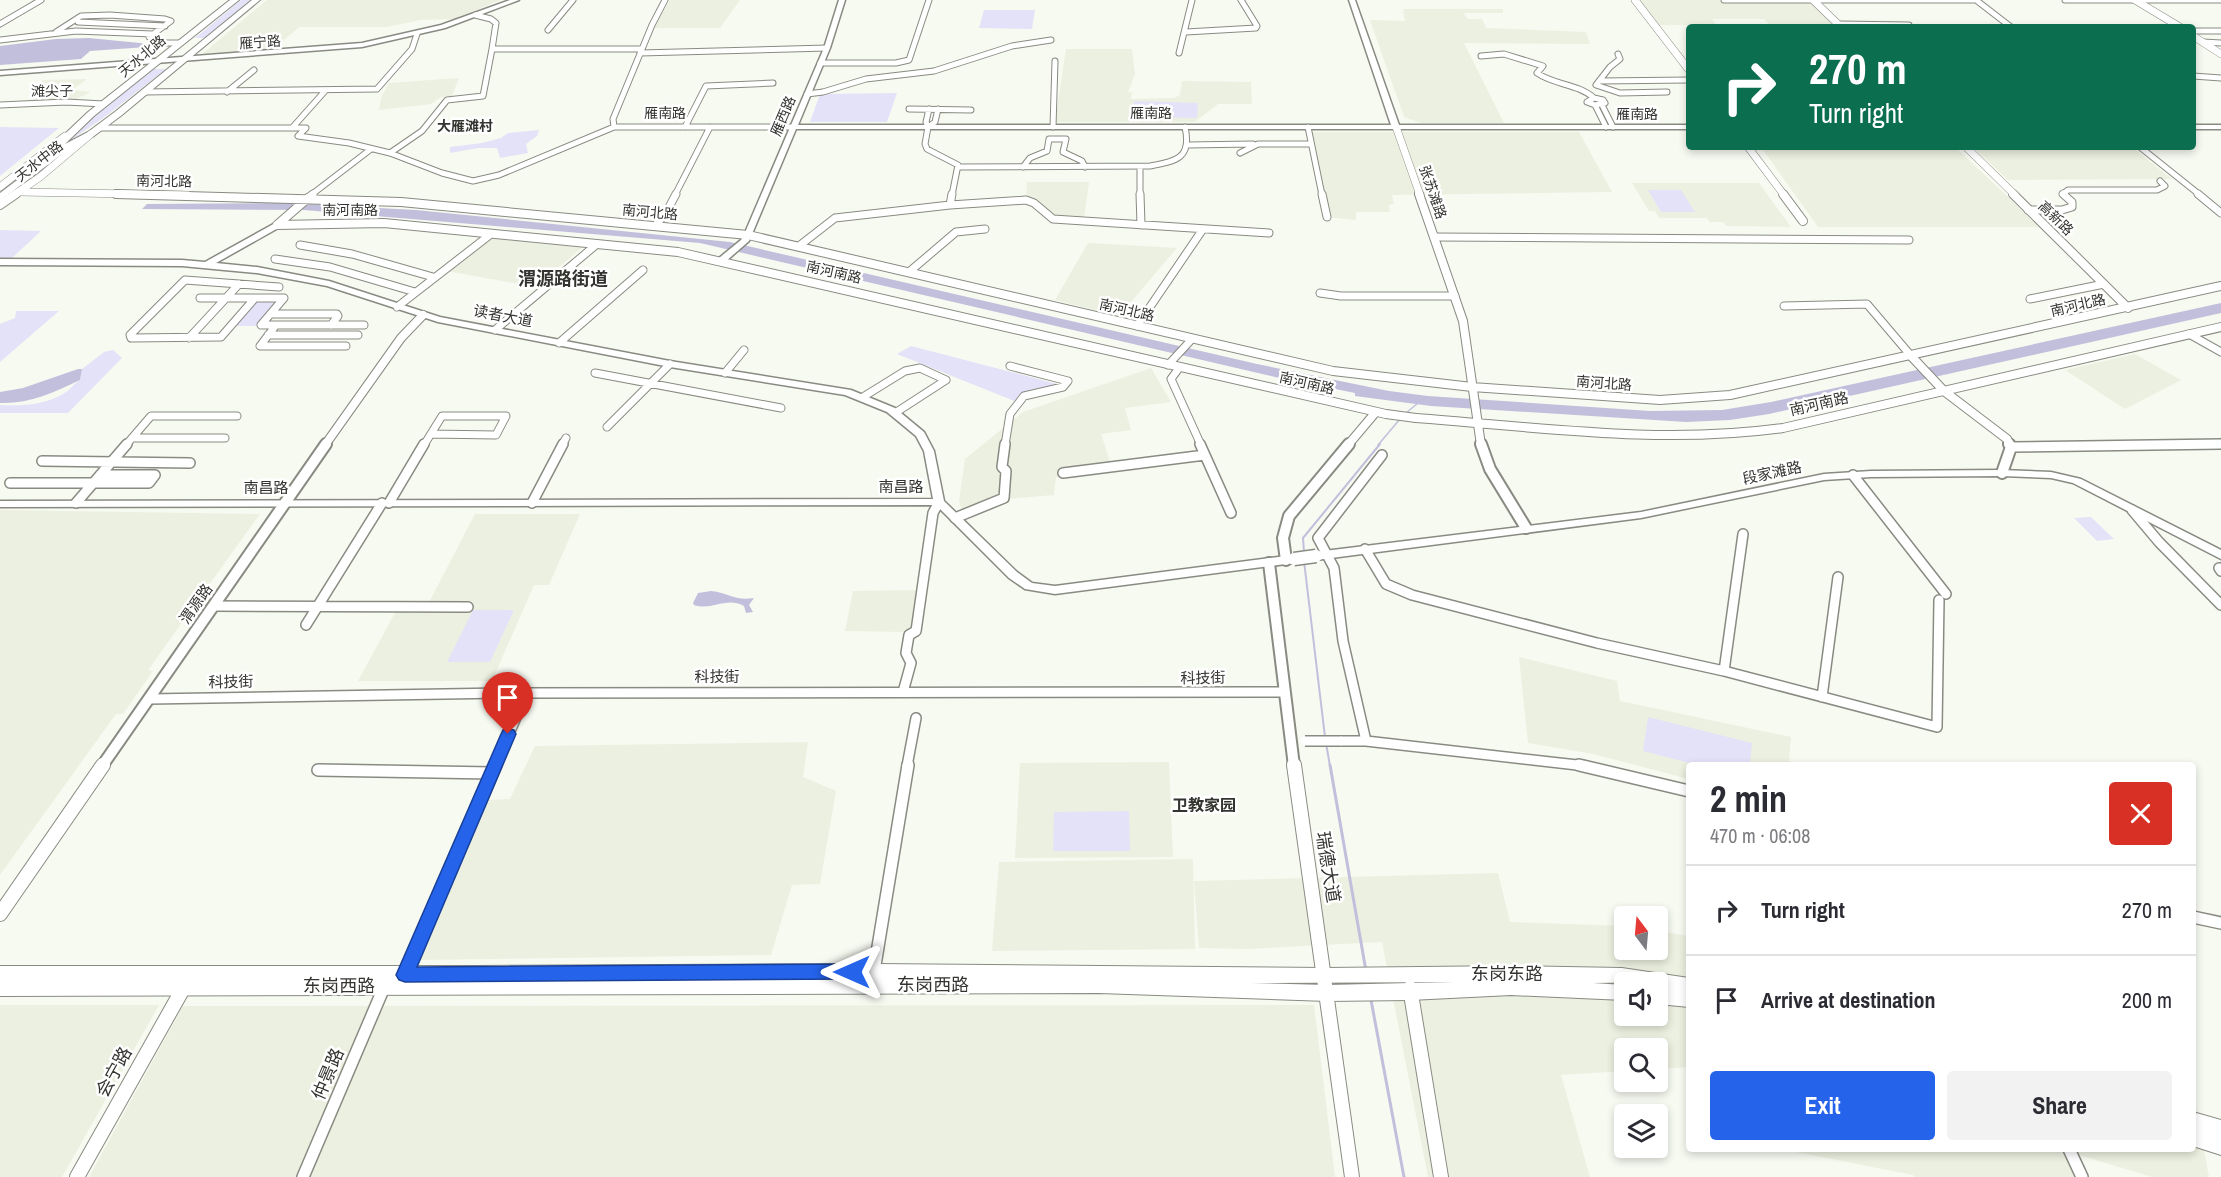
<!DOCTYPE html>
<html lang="en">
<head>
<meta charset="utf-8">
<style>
	body { margin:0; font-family:"Archivo Narrow","Noto Sans SC",sans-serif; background:#f2f2f3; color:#2b2b33; height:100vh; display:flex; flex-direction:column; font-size:22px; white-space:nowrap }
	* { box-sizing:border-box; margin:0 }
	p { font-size:20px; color:#7c7c81 }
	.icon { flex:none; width:33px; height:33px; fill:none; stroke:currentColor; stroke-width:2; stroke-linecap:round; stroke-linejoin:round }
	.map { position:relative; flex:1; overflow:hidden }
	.side { position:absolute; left:1686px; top:762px; width:510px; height:390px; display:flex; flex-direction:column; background:#fff; border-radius:6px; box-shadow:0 3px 9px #0003 }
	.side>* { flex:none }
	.guide { position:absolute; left:1686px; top:24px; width:510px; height:126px; border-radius:6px; box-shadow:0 3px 9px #0003; background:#0b6e4f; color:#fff; overflow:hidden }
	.needle { width:39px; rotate:344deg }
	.controls { position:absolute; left:1614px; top:906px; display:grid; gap:12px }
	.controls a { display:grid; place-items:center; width:54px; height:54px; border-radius:6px; background:#fff; box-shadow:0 3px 9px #0003; font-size:30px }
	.pin { position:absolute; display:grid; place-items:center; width:51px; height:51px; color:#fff; margin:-62px -26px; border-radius:50% 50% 50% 0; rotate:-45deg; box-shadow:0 0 6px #0007 }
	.pin .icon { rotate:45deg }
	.me { position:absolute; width:66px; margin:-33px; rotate:270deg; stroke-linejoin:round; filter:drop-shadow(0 0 4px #0008) }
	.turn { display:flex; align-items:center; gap:21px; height:126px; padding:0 24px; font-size:27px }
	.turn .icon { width:78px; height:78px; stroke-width:2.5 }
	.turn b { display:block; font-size:42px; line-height:51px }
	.round { display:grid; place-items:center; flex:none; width:63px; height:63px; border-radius:6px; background:#f2f2f3 }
	.head { display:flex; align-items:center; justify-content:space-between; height:102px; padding:0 24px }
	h1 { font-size:36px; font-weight:700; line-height:45px }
	.primary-button { display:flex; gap:12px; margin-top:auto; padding:12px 24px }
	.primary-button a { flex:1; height:69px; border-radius:6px; background:#2563eb; color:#fff; font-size:24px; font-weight:700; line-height:69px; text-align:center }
	.primary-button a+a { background:#f2f2f3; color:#2b2b33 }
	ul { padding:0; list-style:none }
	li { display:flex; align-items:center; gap:18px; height:90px; padding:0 24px; border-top:2px solid #e1e1e2 }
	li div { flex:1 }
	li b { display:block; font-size:22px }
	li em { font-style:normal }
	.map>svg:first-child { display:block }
</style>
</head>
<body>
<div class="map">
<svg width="2221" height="1177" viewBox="0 0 2221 1177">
	<rect width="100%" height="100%" fill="#f7faf1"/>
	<!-- built -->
	<path fill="#ecf0e0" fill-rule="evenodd" d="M267 0H501L454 19 420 20 387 27H299L273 50 202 54Z
		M670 0H740L720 28H654Z
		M1635 0H1813L1835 25H1770L1764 19H1712L1716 25H1655Z
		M1403 9H1503V13H1463L1468 19H1482L1486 28 1586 32 1590 44 1464 43 1504 123H1421L1404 117 1370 20 1405 21Z
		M1066 49H1132L1135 74 1128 92H1132L1131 99 1174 98 1180 95 1182 81 1251 82 1252 104H1218L1195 122H1055Z
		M459 78 452 96 441 97 431 104 379 110 381 98 389 83Z
		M87 79 72 90 91 92 74 100 28 101 50 87H34L43 80Z
		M1306 132H1579L1612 192 1392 195 1394 204 1389 205 1390 212H1356V220L1327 217Z
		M1761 147H1955L2040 227H1818Z
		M1973 147H2132L2172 179 2008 180Z
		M1027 182H1089L1084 219 1055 217 1026 198Z
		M1632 183H1759L1791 227 1726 226 1723 222H1710L1707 218H1659L1655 211H1649Z
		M490 238 583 247 535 287 447 271Z
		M1088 243 1177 248 1119 316 1055 300Z
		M2135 354 2181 380 2125 409 2065 370Z
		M1151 368 1171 402 1125 408 1131 430 1101 434 1113 470 1056 477 1054 495 1007 499 963 517 959 500 965 459 1023 412Z
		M0 510 260 514 148 670 153 671 123 714H116L0 875Z
		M475 514H580L549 585H534L492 681H358L397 609 426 608Z
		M920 590 914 626 906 632 845 631 853 591Z
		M1519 657 1617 681 1620 701 1791 737 1789 761 1808 765H1689V779L1593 754 1528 743Z
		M808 742 803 777 836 791 820 884 792 885 771 955 416 960 486 800 510 799 535 746Z
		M1169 762 1173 857 1015 858 1020 763Z
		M1193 859 1195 949 992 951 999 862Z
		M1498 873 1510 922 1624 926V950H1658V931L1689 936V1067L1658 1069V1048H1624V1071L1561 1075 1590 1177H1428L1382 942 1246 949 1199 948 1194 881ZM1624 982H1658V1016H1624Z
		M0 1005H159L62 1177H0Z
		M1314 1005 1335 1177H89L183 1006Z
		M2193 1092 2209 1177H2152L2076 1154 2087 1177H1915L1913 1175 1781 1149H2193Z"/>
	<!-- green -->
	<path fill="#e4e2f8" d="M241 0H252L206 38H195Z
		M984 10H1035L1032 29 979 28Z
		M154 69H166L106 116 64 145 96 114Z
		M897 93 887 122H810L820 94Z
		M1134 101 1198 103 1197 118 1132 117Z
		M0 127 59 128 0 176Z
		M539 130 537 136 526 144 528 153 500 158 497 148H478L450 153V147L482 143 501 138 508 133Z
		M1648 190H1681L1695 212H1661Z
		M0 230 41 231 12 258H0Z
		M280 299 258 326H234L256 300Z
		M16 311H59L0 362V324L15 318Z
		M911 346 1061 385 1017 402 897 354Z
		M113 350 122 358 68 413H0V405C22 406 47 405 66 392 71 389 73 384 80 380L82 369 104 352Z
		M2091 517 2114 539 2097 541 2074 518Z
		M473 610H514L490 662H447Z
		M1648 717 1752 743 1750 765H1697L1643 751Z
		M1129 811 1130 851H1053L1054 812Z"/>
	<!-- water -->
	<path fill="#c2bfdc" d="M89 38 150 44 147 47 90 51 81 59 0 65V46L56 39Z
		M286 203 416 210 730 242 1257 364 1389 391 1428 396 1650 411 1722 410 1771 402 2221 303V313L1769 414 1730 420 1686 422 1431 406 1355 396V393L1275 377 700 243 304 210 142 209 147 204Z
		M78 369H82L80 380C53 393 29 404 0 403V392L23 388Z
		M711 591C730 593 734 601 754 598L749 605 753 612 746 613 744 606C726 596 712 611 694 605L693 603 698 593Z"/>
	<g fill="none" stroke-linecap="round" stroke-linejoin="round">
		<!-- stream-far2 -->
		<path stroke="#c2bfdc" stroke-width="1.5" d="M1406 413 1418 403
			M1378 445 1400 419"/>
		<!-- stream-far1 -->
		<path stroke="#c2bfdc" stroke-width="2" d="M1304 552 1303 538 1380 444
			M1304 561 1325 737
			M1326 743 1330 766"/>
		<!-- stream -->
		<path stroke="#c2bfdc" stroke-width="3" d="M1330 765 1366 971
			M1371 1000 1404 1177"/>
		<defs>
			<path id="minor-far3" d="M1724 0H1977
				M1976 0 2011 27
				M2065 0H2221
				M475 15 491 19 496 23 492 49
				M78 22 165 26
				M0 24 41 0
				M1838 24 1909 25
				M548 30 573 0
				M2193 31H2221
				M56 32 81 16 110 15 165 19 171 21 149 37 165 43H179
				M1186 32 1256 28 1257 26 1241 0
				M0 40 76 31 153 34
				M2203 42 2221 43
				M640 53 827 48
				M1179 53 1192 0
				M1618 54 1620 59 1610 67 1596 85 1620 93 1667 92
				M1481 56 1504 54 1543 66 1537 73C1554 85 1579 84 1594 98
				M820 63H896L909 60 929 0
				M2193 76 2221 78
				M1599 81 1689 80
				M144 92 377 89 412 49 417 34
				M227 92 254 70
				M807 94 823 92 866 79 934 71 1012 46 1051 40
				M1594 98 1603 100 1605 103 1595 105 1587 102Z
				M0 105 66 102 104 104
				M1602 105 1613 127
				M1596 107 1606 127
				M909 109 971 110
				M929 109 926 122 928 127 935 122 938 109
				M614 127 613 119 652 25 665 0
				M685 127 706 86 773 83
				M928 127 925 144 927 149 958 165 952 195
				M1053 127 1055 61
				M1308 127 1322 195
				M98 128H306L298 136 349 143 390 153 442 173 473 181 499 175 614 127H793
				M292 128 325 91
				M1188 145 1253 144
				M2140 147 2200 195
				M390 153 422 131 447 100 483 96 492 49H642
				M1240 153 1258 144H1311
				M958 167 1150 166C1177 161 1192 158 1185 127
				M1023 167 1030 158 1047 151 1049 139H1066L1063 152 1082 161 1085 167
				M1140 167V195
				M311 195 371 149
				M675 195 710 127
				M2065 195 2063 194 2068 190H2157L2165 186 2160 181"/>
			<path id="minor-far2" d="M1140 194 1141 225
				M1322 194 1327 217
				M2198 194 2221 213
				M308 198 313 194
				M950 205 1026 200 1034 203 1053 219 1269 233
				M2028 210H2062L2072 207V202L2063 194
				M655 226 666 213 676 194
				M1434 237 1909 240
				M300 245 352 254 433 277
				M799 246 835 218 950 205 952 194
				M275 259 330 267 415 292
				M909 272 956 232 985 229
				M279 287 185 280 130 335 131 338 221 337 255 298H284L261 325H276L260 346H346
				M1320 293 1341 296H1455
				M200 298H255
				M2030 299 2104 284
				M1784 306 1867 304 1912 357
				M397 307 491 234
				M271 314H337L338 316 331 325
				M276 325H364
				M1137 326 1203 229
				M495 330 597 244
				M2189 334 2221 352
				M268 335H358
				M189 338 239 284
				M559 343 643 270
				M1168 365 1192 339
				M1179 368 1171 379 1201 445
				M595 373 781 408
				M725 373 744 350
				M863 397 905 371 920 368 946 380
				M895 413 946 380
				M607 427 670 364
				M132 438H225
				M126 445 151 416H237
				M424 445 442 416H506L496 435 431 434
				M562 445 566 438
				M1005 445 1010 414 1024 396 1063 387 1068 381 1010 366
				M2122 445 2221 444"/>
			<path id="minor-far1" d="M1200 444 1231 513
				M2011 447 2221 444
				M42 461 190 463
				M1063 473 1205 455
				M1853 475 1946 594
				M10 483H149L155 475H100
				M76 503 127 444
				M389 503 424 444
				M532 503 563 444
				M2132 510 2159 542 2221 605
				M955 518 1004 498 1006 471 1002 467 1005 444
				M1365 549 1386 584 1412 595 1597 643 1724 671 1937 727 1939 600
				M2221 568H2219L2221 571
				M213 606 468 607
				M306 625 382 503
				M1724 671 1743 534
				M903 692 911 663 906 653 909 635 916 631 933 513 939 502
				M1822 697 1838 577
				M149 699 503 693 1284 692
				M1340 741H1366L1586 766
				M1366 741 1343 641 1334 568 1318 538 1382 455
				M495 766 517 715
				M907 766 916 718"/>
			<path id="minor" d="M1579 765 1689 791
				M318 770 492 773
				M2193 917 2221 923
				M874 971 908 765
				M405 975 496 765
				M2069 1149 2082 1177
				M303 1177 385 985"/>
			<path id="tertiary-far3" d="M1635 0 1689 70
				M1813 0 1841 27
				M2135 0 2180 27
				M2193 36 2221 54
				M1396 127 1420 195
				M1748 147 1784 195
				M1966 147 2015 195
				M0 187 65 136
				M20 192 188 195
				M14 195 40 177 91 134"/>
			<path id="tertiary-far2" d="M116 194 401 202 748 235 1333 371 1472 387 1660 400 1730 395 2221 286
				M1419 194 1463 321 1481 445
				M1783 194 1803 221
				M2013 194 2128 308
				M0 205 16 194
				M277 225 384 223 678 252 1386 414
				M277 225 308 198
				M1912 357 1944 391 2007 439 2010 445
				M1416 418C1538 427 1661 445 1783 428L2221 327
				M325 445 401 338 423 315
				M1348 445 1375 413"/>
			<path id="tertiary-far1" d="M1481 444 1490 469 1526 528
				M2002 473 2011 447 2009 444
				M1286 560 1283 538 1289 516 1349 444
				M1269 563 1294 766
				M102 766 326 444"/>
			<path id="tertiary" d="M1294 765 1352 1177
				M0 914 103 765
				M1410 988 1441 1177
				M77 1177 184 987"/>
			<path id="secondary" d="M510 0H519L445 28 362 47 0 75V71L362 43 441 25Z
				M839 0H845L830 48 798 125H1391L1349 0H1355L1399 125H1689V129H796L749 241 725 262H719V258L741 240 744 235 824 48Z
				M2193 125H2221V129H2193Z
				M277 222 280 223V227L216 263 257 267 329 281 440 317 670 361 851 390 895 408 924 432 934 451 944 501 1017 572 1032 583 1055 586 1294 555 1300 559 1294 563 1055 594 1025 589 1009 578 936 505 0 507V501L933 499 924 451 916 436 887 412 845 395 670 367 438 322 327 286 257 273 182 266 0 265V259L182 260 205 262Z
				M2002 470 2051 472 2081 479 2221 550V559L2073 483 2051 478 2002 476 1871 477 1824 480 1641 518 1316 560 1310 556 1316 552 1641 512 1824 474 1871 471Z"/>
			<path id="primary" d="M230 0H239L94 116 65 144 88 132 116 111 252 0H260L122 115 94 136 70 148 0 201V193L53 153 49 150 50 148 88 112Z
				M874 964 1325 968 1516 966 1622 968 1689 978V1007L1658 1004V982L1593 983 1624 985V1000L1511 995 1410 1000 1327 1001 1099 993 0 996V966H477ZM1454 982 1327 985 1252 983Z
				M2193 1112 2221 1120V1155L2193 1146Z"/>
		</defs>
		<!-- minor-far3 casing -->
		<use href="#minor-far3" stroke="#898b83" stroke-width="7"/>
		<!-- minor-far2 casing -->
		<use href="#minor-far2" stroke="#898b83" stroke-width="9"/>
		<!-- minor-far1 casing -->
		<use href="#minor-far1" stroke="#898b83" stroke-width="12"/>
		<!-- minor casing -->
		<use href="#minor" stroke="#898b83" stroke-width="14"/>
		<!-- tertiary-far3 casing -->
		<use href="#tertiary-far3" stroke="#898b83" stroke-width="8"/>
		<!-- tertiary-far2 casing -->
		<use href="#tertiary-far2" stroke="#898b83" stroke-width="10"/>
		<!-- tertiary-far1 casing -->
		<use href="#tertiary-far1" stroke="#898b83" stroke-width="14"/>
		<!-- tertiary casing -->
		<use href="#tertiary" stroke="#898b83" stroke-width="16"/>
		<!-- secondary casing -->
		<use href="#secondary" stroke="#898b83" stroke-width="3"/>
		<!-- primary casing -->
		<use href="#primary" stroke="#898b83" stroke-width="2"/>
		<!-- minor-far3 -->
		<use href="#minor-far3" stroke="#fff" stroke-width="5"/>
		<!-- minor-far2 -->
		<use href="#minor-far2" stroke="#fff" stroke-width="7"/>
		<!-- minor-far1 -->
		<use href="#minor-far1" stroke="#fff" stroke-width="9"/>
		<!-- minor -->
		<use href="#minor" stroke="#fff" stroke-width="11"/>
		<!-- tertiary-far3 -->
		<use href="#tertiary-far3" stroke="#fff" stroke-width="7"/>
		<!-- tertiary-far2 -->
		<use href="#tertiary-far2" stroke="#fff" stroke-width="8"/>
		<!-- tertiary-far1 -->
		<use href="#tertiary-far1" stroke="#fff" stroke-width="10"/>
		<!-- tertiary -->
		<use href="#tertiary" stroke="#fff" stroke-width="14"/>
		<!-- secondary -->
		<use href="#secondary" fill="#fff" fill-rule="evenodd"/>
		<!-- primary -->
		<use href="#primary" fill="#fff" fill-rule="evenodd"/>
		<defs>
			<path id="minor-bridge" d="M1305 741H1340"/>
			<path id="tertiary-bridge" d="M1386 414 1416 418"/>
			<path id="secondary-bridge" d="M1294 559 1316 556"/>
		</defs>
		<!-- minor-bridge casing -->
		<use href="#minor-bridge" stroke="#898b83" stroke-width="12" stroke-linecap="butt"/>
		<!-- tertiary-bridge casing -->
		<use href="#tertiary-bridge" stroke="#898b83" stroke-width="10" stroke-linecap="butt"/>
		<!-- secondary-bridge casing -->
		<use href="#secondary-bridge" stroke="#898b83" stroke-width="15" stroke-linecap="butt"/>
		<!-- minor-bridge -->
		<use href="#minor-bridge" stroke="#fff" stroke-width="9"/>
		<!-- tertiary-bridge -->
		<use href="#tertiary-bridge" stroke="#fff" stroke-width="8"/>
		<!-- secondary-bridge -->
		<use href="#secondary-bridge" stroke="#fff" stroke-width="12"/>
	</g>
	<!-- route -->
	<path fill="#2563eb" stroke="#184099" stroke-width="1.5" d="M508 729 514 730 516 734 417 967 852 964 858 966 861 972 858 977 852 979 405 982 399 980 396 975 501 734 503 730Z"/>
	<g text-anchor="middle" stroke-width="5" stroke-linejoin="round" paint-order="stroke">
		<!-- far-street labels -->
		<g font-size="14" fill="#333330" stroke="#fff">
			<text transform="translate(260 42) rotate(-4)" y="5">雁宁路</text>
			<text transform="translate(142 56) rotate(-40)" y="5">天水北路</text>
			<text x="52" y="96">滩尖子</text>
			<text x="665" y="118">雁南路</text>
			<text x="1151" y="118">雁南路</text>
			<text x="1637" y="119">雁南路</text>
			<text transform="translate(783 116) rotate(-67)" y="5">雁西路</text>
			<text transform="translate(39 161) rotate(-38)" y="5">天水中路</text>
			<text transform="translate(164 181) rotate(1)" y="5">南河北路</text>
			<text transform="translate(1433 192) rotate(71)" y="5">张苏滩路</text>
			<text x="350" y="215">南河南路</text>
			<text transform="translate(650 212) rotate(5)" y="5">南河北路</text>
			<text transform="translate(2056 218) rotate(44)" y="5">高新路</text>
			<text transform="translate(834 272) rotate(13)" y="5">南河南路</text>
			<text transform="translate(2078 305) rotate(-13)" y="5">南河北路</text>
			<text transform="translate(1127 310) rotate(13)" y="5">南河北路</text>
			<text transform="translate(1307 383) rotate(13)" y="5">南河南路</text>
			<text transform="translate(1604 383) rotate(4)" y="5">南河北路</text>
		</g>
		<!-- far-neighbourhood labels -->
		<g font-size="14" font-weight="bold" fill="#333330" stroke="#fff">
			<text x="465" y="131">大雁滩村</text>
		</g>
		<!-- street labels -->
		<g font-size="15" fill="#333330" stroke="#fff">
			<text transform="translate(503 316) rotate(11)" y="5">读者大道</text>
			<text transform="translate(1819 404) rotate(-13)" y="5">南河南路</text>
			<text transform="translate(1772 473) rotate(-12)" y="5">段家滩路</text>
			<text x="901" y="492">南昌路</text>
			<text x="266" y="493">南昌路</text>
			<text transform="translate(196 604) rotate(-55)" y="5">渭源路</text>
			<text x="717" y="682">科技街</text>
			<text transform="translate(1203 678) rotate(-1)" y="5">科技街</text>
			<text transform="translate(231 682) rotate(-1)" y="5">科技街</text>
		</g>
		<!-- neighbourhood labels -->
		<g font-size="16" font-weight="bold" fill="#333330" stroke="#fff">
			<text x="1204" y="811">卫教家园</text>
		</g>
		<!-- far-district labels -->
		<g font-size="18" font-weight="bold" fill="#333330" stroke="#fff">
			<text x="563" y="285">渭源路街道</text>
		</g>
		<!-- near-street labels -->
		<g font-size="18" fill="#333330" stroke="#fff">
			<text transform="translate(1328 867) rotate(81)" y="6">瑞德大道</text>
			<text x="1507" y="980">东岗东路</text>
			<text x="933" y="991">东岗西路</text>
			<text x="339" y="992">东岗西路</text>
			<text transform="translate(114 1072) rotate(-61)" y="6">会宁路</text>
			<text transform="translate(328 1074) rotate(-67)" y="6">仲景路</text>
		</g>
	</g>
</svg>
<div class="controls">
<a><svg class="needle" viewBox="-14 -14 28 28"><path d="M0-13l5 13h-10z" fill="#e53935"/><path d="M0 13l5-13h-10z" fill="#7c7c81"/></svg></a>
<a><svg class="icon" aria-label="sound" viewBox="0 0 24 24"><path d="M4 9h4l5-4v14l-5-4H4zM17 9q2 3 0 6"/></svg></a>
<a><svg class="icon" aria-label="search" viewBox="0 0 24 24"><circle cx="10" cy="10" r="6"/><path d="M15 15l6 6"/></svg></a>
<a><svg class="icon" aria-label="layers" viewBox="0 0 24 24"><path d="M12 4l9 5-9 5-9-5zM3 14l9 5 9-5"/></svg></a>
</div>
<div class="pin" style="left:508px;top:734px;background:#d93025"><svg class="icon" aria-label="arrive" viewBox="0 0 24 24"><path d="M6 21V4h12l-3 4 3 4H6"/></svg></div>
<svg class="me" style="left:852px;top:972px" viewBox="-20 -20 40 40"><path d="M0-17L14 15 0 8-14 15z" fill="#2563eb" stroke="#fff" stroke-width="4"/></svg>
<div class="guide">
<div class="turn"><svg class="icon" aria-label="right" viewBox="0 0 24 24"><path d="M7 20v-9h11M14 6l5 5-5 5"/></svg><div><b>270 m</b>Turn right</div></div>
</div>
<section class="side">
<div class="head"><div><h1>2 min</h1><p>470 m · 06:08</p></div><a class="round" style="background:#d93025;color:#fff"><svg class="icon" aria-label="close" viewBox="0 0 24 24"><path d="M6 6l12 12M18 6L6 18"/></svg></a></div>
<ul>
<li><svg class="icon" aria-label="right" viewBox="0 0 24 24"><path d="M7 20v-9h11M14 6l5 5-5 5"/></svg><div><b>Turn right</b></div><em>270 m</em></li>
<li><svg class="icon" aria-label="arrive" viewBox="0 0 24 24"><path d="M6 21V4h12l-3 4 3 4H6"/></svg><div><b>Arrive at destination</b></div><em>200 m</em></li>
</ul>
<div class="primary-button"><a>Exit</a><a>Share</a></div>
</section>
</div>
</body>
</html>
